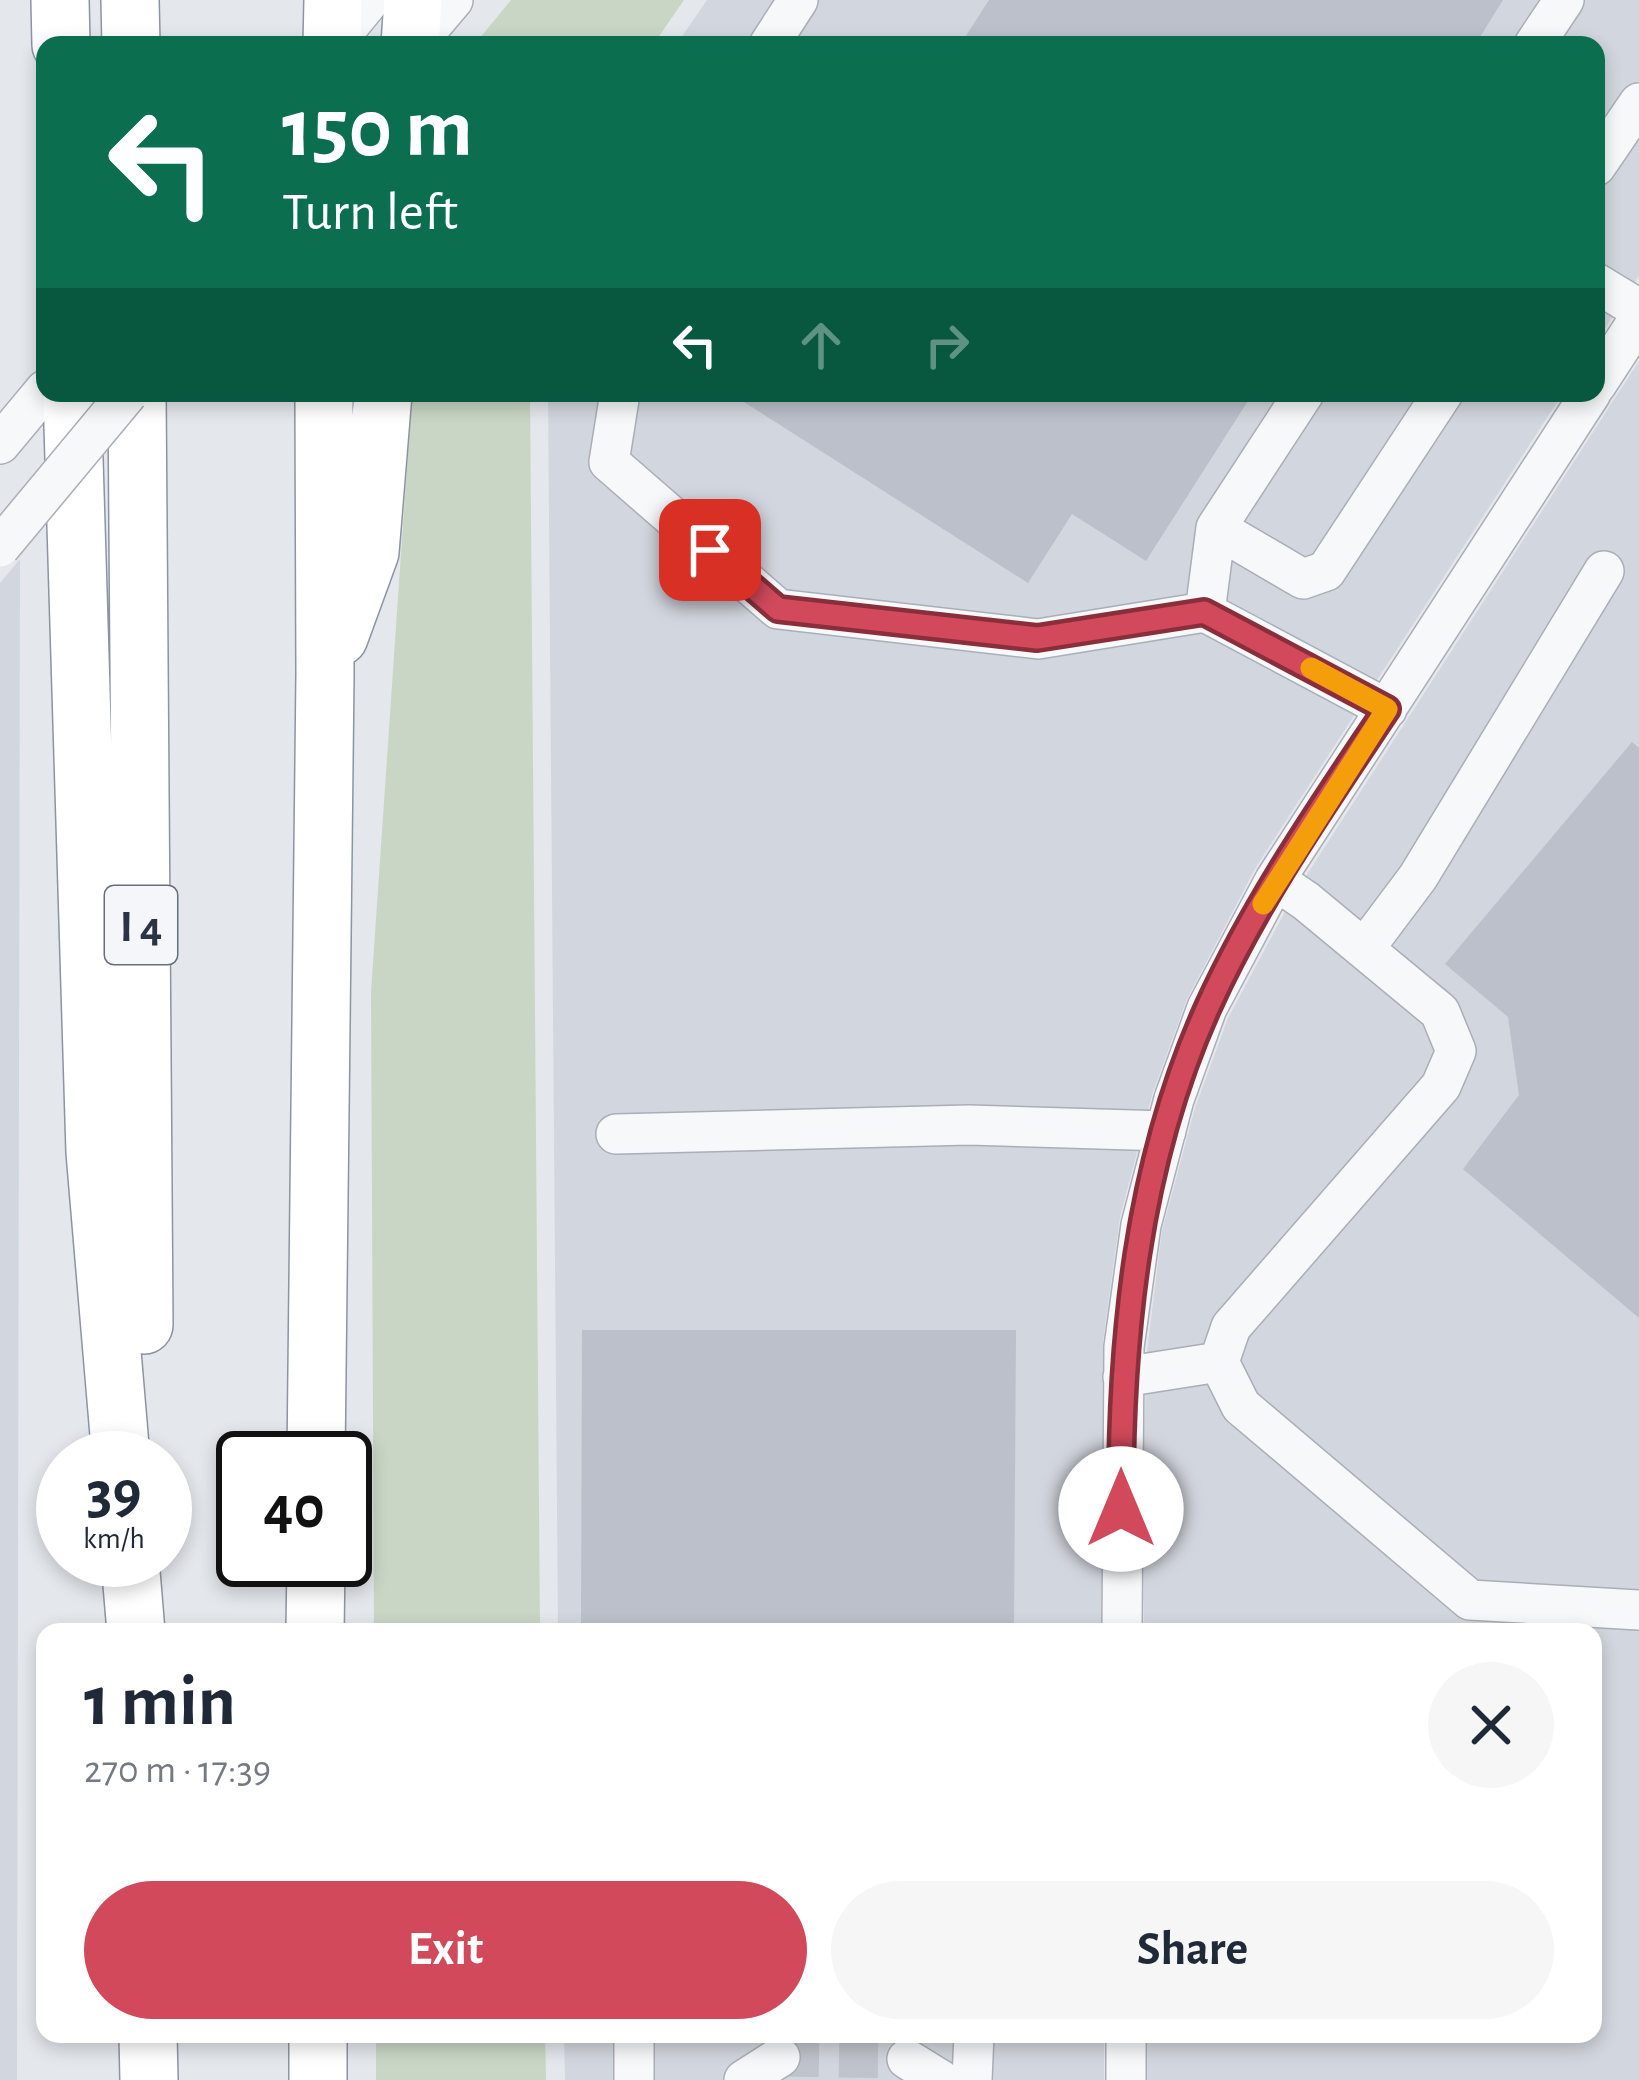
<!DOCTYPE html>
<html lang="en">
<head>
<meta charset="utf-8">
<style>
	body { margin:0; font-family:"Alegreya Sans",sans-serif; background:#f6f6f7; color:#1f2937; height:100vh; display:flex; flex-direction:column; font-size:45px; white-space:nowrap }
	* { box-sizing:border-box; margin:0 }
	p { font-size:39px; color:#747a83 }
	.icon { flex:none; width:66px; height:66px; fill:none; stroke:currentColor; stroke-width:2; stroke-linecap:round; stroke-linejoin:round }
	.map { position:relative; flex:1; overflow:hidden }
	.panel { position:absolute; left:36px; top:1623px; width:1566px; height:420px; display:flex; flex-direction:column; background:#fff; border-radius:24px; box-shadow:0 6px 18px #0003 }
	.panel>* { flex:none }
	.guide { position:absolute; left:36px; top:36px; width:1569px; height:366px; border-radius:24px; box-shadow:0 6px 18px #0003; background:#0b6e4f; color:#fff; overflow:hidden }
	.speed { position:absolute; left:36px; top:1431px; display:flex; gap:24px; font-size:60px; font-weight:700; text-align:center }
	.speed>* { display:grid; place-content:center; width:156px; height:156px; border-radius:50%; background:#fff; box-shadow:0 6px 18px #0003; line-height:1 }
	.speed small { font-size:30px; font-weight:400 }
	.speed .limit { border:6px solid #111; border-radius:18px; background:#fff; color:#111 }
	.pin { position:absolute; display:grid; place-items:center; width:102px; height:102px; color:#fff; margin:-51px; border-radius:24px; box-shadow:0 6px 18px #0006 }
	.me { position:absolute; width:132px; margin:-66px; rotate:0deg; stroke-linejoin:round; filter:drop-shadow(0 0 9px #0008) }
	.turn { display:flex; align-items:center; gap:42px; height:252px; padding:0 48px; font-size:54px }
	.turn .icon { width:156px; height:156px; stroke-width:2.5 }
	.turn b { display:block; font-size:84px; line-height:102px }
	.lanes { display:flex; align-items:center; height:114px; padding:0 48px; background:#0003; justify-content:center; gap:60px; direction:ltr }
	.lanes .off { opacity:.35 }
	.round { display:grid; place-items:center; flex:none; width:126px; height:126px; border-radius:63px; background:#f6f6f7 }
	.head { display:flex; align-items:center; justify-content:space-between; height:204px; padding:0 48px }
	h1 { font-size:72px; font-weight:700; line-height:90px }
	.action { display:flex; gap:24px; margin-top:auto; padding:24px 48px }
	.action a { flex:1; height:138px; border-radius:72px; background:#d1495b; color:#fff; font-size:48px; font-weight:700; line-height:138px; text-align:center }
	.action a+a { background:#f6f6f7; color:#1f2937 }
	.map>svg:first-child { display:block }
</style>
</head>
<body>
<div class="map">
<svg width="1639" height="2080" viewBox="0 0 1639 2080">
	<rect width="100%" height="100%" fill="#e4e7ec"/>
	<!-- built -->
	<path fill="#d2d6de" d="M707 0H1639V276L1596 342V45H676Z
		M1639 361V2080H1147V2034H1593V1632H1144L1143 1470 1147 1351 1162 1231 1195 1108 1228 1018 1295 893Z
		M548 393H1563L1256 867 1187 999 1153 1092 1120 1217 1103 1341 1101 1632H558Z
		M20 559 17 2080H0V583Z
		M564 2034H1104V2080H565Z"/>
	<!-- green -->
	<path fill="#c9d6c5" d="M511 0H684L653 45H474Z
		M412 393H530L540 1632H374L371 992Z
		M376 2034H545L546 2080H376Z"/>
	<!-- building -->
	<path fill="#bbc0ca" d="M989 0H1503L1475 45H960Z
		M739 393H1253L1146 561 1072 514 1028 583 736 397Z
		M1632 742 1639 748V1318L1463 1169 1519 1095 1508 1017 1445 964Z
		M582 1330H1016L1014 1628H581Z"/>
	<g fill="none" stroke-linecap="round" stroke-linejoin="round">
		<!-- minor-tunnel -->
		<path stroke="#bfc3cb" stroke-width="39" stroke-dasharray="39 20" stroke-linecap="butt" d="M780 2057 907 2059"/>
		<defs>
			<path id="minor" d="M333 45 370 0
				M415 45 453 0
				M769 45 798 0
				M1534 45 1564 0
				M1596 166 1639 103
				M1596 283 1639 309
				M1596 385 1639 319
				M620 393 609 462 778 609 1038 639 1205 612
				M1304 393 1216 528 1205 612 1387 709
				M0 444 45 390
				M1216 528 1303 579 1326 571 1443 393
				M1275 880 1306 901 1440 1012 1456 1051 1441 1086 1231 1327 1219 1362 1241 1406 1470 1600 1639 1610
				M1364 949 1418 877 1604 571
				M616 1134 969 1125 1166 1131
				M1123 1377 1219 1362
				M1122 1632 1124 1347 1141 1225 1174 1099 1207 1008 1275 880 1591 393
				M1126 2034V2080
				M907 2059 941 2080
				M634 2080V2034
				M744 2080 780 2057
				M967 2080H972L974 2034"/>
			<path id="highway" d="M60 0 61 45
				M130 0 131 45
				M332 45 333 0
				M410 45 413 0
				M72 393 95 1152 121 1458
				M137 393 144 1325
				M339 637 370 552 383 393
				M316 1458 325 675 324 393
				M130 1560 136 1632
				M315 1632 316 1560
				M148 2034 149 2080
				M318 2034V2080"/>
		</defs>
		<!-- minor casing -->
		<use href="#minor" stroke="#a9aeb7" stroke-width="42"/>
		<!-- highway casing -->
		<use href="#highway" stroke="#8b94a3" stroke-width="60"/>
		<!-- minor -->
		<use href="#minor" stroke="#f7f8fa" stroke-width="39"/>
		<!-- highway -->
		<use href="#highway" stroke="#fff" stroke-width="57"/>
		<defs>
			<path id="minor-bridge" d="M0 547 128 393"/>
		</defs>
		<!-- minor-bridge casing -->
		<use href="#minor-bridge" stroke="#a9aeb7" stroke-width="42" stroke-linecap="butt"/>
		<!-- minor-bridge -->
		<use href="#minor-bridge" stroke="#f7f8fa" stroke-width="39"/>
	</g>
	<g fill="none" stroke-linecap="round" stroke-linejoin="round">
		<defs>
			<path id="route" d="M710 550 778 609 1037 638 1204 612 1387 709C1323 805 1256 901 1208 1007 1137 1164 1120 1339 1121 1509"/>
		</defs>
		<!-- route casing -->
		<use href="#route" stroke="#882f3b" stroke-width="30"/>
		<!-- route -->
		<use href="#route" stroke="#d1495b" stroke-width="21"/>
		<!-- slow -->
		<path stroke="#f59e0b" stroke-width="21" d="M1263 904 1387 709 1311 668"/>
	</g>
	<g text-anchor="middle" stroke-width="10" stroke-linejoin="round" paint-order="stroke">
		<!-- shield labels -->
		<rect fill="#f4f6f9" stroke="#676e7b" stroke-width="3" x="105" y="886" width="72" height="78" rx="9"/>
		<g font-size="45" font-weight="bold" fill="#2b3445">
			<text x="141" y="941">I 4</text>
		</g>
	</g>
</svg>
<div class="speed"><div>39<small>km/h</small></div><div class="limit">40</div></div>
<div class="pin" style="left:710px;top:550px;background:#d93025"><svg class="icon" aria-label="arrive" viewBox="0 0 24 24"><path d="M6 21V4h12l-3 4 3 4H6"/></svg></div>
<svg class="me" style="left:1121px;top:1509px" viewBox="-20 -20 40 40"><circle r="19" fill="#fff"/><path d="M0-13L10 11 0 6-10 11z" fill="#d1495b"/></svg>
<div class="guide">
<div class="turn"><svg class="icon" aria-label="left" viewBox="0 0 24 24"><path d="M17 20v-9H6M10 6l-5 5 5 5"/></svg><div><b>150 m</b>Turn left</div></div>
<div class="lanes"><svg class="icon" aria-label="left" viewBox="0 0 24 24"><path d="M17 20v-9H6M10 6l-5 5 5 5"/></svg><svg class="icon off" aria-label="ahead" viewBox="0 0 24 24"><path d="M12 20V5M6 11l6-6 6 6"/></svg><svg class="icon off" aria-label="right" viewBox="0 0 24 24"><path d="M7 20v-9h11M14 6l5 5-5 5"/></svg></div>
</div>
<section class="panel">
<div class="head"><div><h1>1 min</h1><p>270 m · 17:39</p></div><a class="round"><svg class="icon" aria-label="close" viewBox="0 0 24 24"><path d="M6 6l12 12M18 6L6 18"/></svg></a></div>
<div class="action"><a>Exit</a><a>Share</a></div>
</section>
</div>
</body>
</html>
